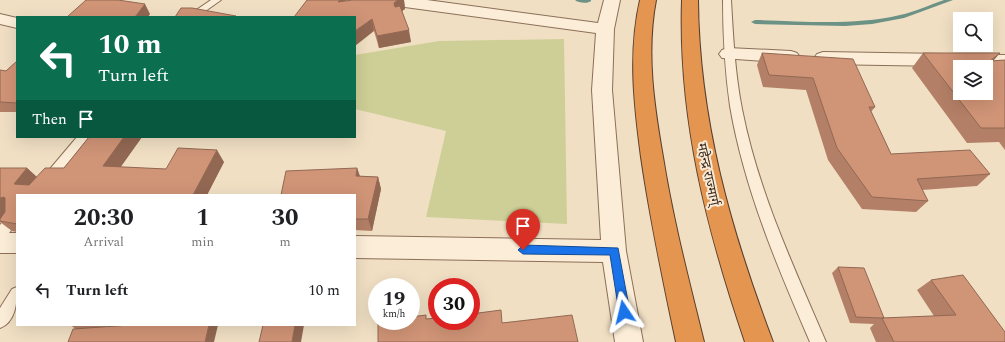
<!DOCTYPE html>
<html lang="en">
<head>
<meta charset="utf-8">
<style>
	body { margin:0; font-family:Spectral,"Noto Sans Devanagari",serif; background:#f6f6f6; color:#202124; height:100vh; display:flex; flex-direction:column; font-size:15px; white-space:nowrap }
	* { box-sizing:border-box; margin:0 }
	p { font-size:13px; color:#757577 }
	.icon { flex:none; width:22px; height:22px; fill:none; stroke:currentColor; stroke-width:2; stroke-linecap:round; stroke-linejoin:round }
	.map { position:relative; flex:1; overflow:hidden }
	.drawer { position:absolute; left:16px; top:194px; width:340px; height:132px; display:flex; flex-direction:column; background:#fff; border-radius:0px; box-shadow:0 4px 16px #0002 }
	.drawer>* { flex:none }
	.hud { position:absolute; left:16px; top:16px; width:340px; height:122px; border-radius:0px; box-shadow:0 4px 16px #0002; background:#0b6e4f; color:#fff; overflow:hidden }
	.buttons { position:absolute; left:953px; top:12px; display:grid; gap:8px }
	.buttons a { display:grid; place-items:center; width:40px; height:40px; border-radius:0px; background:#fff; box-shadow:0 4px 16px #0002; font-size:20px }
	.speed { position:absolute; left:368px; top:278px; display:flex; gap:8px; font-size:20px; font-weight:700; text-align:center }
	.speed>* { display:grid; place-content:center; width:52px; height:52px; border-radius:50%; background:#fff; box-shadow:0 4px 16px #0002; line-height:1 }
	.speed small { font-size:10px; font-weight:400 }
	.speed .limit { border:6px solid #d22; background:#fff; color:#111 }
	.pin { position:absolute; display:grid; place-items:center; width:34px; height:34px; color:#fff; margin:-41px -17px; border-radius:50% 50% 50% 0; rotate:-45deg; box-shadow:0 0 4px #0007 }
	.pin .icon { rotate:45deg }
	.me { position:absolute; width:44px; margin:-22px; rotate:350deg; stroke-linejoin:round; filter:drop-shadow(0 0 3px #0008) }
	.turn { display:flex; align-items:center; gap:14px; height:84px; padding:0 16px; font-size:18px }
	.turn .icon { width:52px; height:52px; stroke-width:2.5 }
	.turn b { display:block; font-size:28px; line-height:34px }
	.then { display:flex; align-items:center; height:38px; padding:0 16px; background:#0003; gap:8px; font-size:15px }
	.eta { display:flex; justify-content:space-evenly; align-items:center; height:68px; text-align:center }
	.eta b { font-size:24px; font-weight:700; line-height:28px }
	ul { padding:0; list-style:none }
	li { display:flex; align-items:center; gap:12px; height:56px; padding:0 16px }
	li div { flex:1 }
	li b { display:block; font-size:15px }
	li em { font-style:normal }
	.map>svg:first-child { display:block }
</style>
</head>
<body>
<div class="map">
<svg width="1005" height="342" viewBox="0 0 1005 342">
	<rect width="100%" height="100%" fill="#f0dfc3"/>
	<!-- green -->
	<path fill="#cecf96" d="M564 39 567 224 426 217 446 131 355 109V55L439 41Z"/>
	<g fill="none" stroke-linecap="round" stroke-linejoin="round">
		<!-- stream -->
		<path fill="#6c9285" fill-rule="evenodd" d="M575 0H591V1C588 4 578 3 575 0Z
			M944 0H953L904 18 872 24 845 26 755 24 751 22 755 20C803 21 853 26 900 15 915 12 929 5 944 0Z"/>
		<defs>
			<path id="lane" d="M211 0H221L197 17H186Z
				M723 0H731C733 36 735 73 742 109 758 191 793 265 826 342H810C777 266 744 188 730 106 725 71 723 36 723 0Z
				M77 137H90L41 195H28Z
				M17 209V223L5 238 0 240V225L12 210Z
				M17 287C17 302 16 322 0 328V308L12 289Z"/>
			<path id="street" d="M382 0H427L598 23 604 0H620L614 29 612 90 626 251 643 342H615L603 262 355 258V236L601 240 592 90 596 33 390 5 384 3Z
				M0 14 17 18V28L0 24Z
				M728 48 791 51 797 53 800 57 797 61 791 63 722 58 719 54 722 50Z
				M823 52 1005 55V67L823 64 817 62 814 58 817 54Z
				M0 233H17V253H0Z"/>
			<path id="highway" d="M640 0H656C646 52 654 105 663 157 673 220 689 281 704 342H676C663 281 650 219 641 157 634 105 628 52 640 0Z
				M682 0H698C699 120 731 231 773 342H745C707 230 678 119 682 0Z"/>
		</defs>
		<!-- lane casing -->
		<use href="#lane" stroke="#8c6f59" stroke-width="2"/>
		<!-- street casing -->
		<use href="#street" stroke="#8c6f59" stroke-width="2"/>
		<!-- highway casing -->
		<use href="#highway" stroke="#593e2d" stroke-width="2"/>
		<!-- lane -->
		<use href="#lane" fill="#fbedd7" fill-rule="evenodd"/>
		<!-- street -->
		<use href="#street" fill="#fbedd7" fill-rule="evenodd"/>
		<!-- highway -->
		<use href="#highway" fill="#e49550" fill-rule="evenodd"/>
	</g>
	<!-- wall -->
	<path fill="#b37f66" d="M353 0H404L405 9 402 11 411 42 379 48 374 31Z
		M762 53 875 107 871 112 891 154 990 174 977 186 922 190 928 201 916 212 862 209 828 160 806 90 763 87 757 65Z
		M923 53 994 61 1005 60V150L999 142 967 143 912 68Z
		M17 61V112H0V70L6 71Z
		M89 137H142L120 167 166 169 224 162 207 195H17V232L12 231 0 222V223V168H27L37 177 64 168Z
		M357 168 360 176 378 177 381 189 372 231 355 230V195Z
		M838 267 884 318 934 316 917 290 931 280 1005 342H876L870 328 874 324 850 323 832 273Z
		M70 325H106L105 327 131 325H223L76 329Z"/>
	<!-- shaded-wall -->
	<path fill="#926853" d="M340 0H351L338 2Z
		M398 0H404L405 9 396 15 394 3Z
		M145 4 150 14 148 17H135Z
		M372 19 374 31 355 46V31Z
		M409 30 411 42 379 48 377 36Z
		M1000 53 987 68 990 61Z
		M124 137H142L113 178 103 166Z
		M217 150 224 162 207 195H193Z
		M27 168 39 179 26 195 14 184Z
		M357 168 361 180 356 176Z
		M378 177 381 189 372 231 368 219Z
		M4 197 17 208 0 221V198Z
		M209 325H218L214 342H205Z
		M295 325H304L301 342H292Z"/>
	<!-- building -->
	<path fill="#d09477" stroke="#926853" fill-rule="evenodd" d="M86 0H118L145 4 135 17H67Z
		M307 0H340L338 2 353 0H398L394 3 395 7 400 6 409 30 377 36 372 19 355 31V17H294Z
		M181 8H192L236 16 234 17H175Z
		M762 53 853 59 875 107H869L891 154 970 150 990 174 917 179 928 201 872 197 837 148 813 78 769 75Z
		M923 53H1000L990 61 1005 60V128H981ZM960 67H986V93H960Z
		M17 61V103L0 102V70L6 71Z
		M89 137H124L103 166 166 169 178 148 217 150 193 195H17V224L0 221V219L5 212V198L4 197 0 198V168H27L14 184 29 185 45 168H64Z
		M357 168 356 176 378 177 368 219H355V195H281L286 171Z
		M838 267 864 268 884 318H882L856 317Z
		M963 275 1005 332V342H894L882 318 956 315 931 280Z
		M501 310 502 323 572 315 578 342H378V321H411V317L426 315V319L437 318V321H471V314Z
		M131 325H209L205 342H68L73 329Z
		M263 325H295L292 342H259Z"/>
	<!-- route -->
	<path fill="#1a73e8" stroke="#114b97" d="M523 245 618 248 630 312 628 315 624 317 620 315 619 312 610 255 523 254 518 250Z"/>
	<g text-anchor="middle" stroke-width="4" stroke-linejoin="round" paint-order="stroke">
		<!-- street labels -->
		<g font-size="13" fill="#3b291e" stroke="#f7e9d3">
			<text transform="translate(709 174) rotate(78)" y="5">महेन्द्र राज्मार्ग्</text>
		</g>
	</g>
</svg>
<div class="buttons">
<a><svg class="icon" aria-label="search" viewBox="0 0 24 24"><circle cx="10" cy="10" r="6"/><path d="M15 15l6 6"/></svg></a>
<a><svg class="icon" aria-label="layers" viewBox="0 0 24 24"><path d="M12 4l9 5-9 5-9-5zM3 14l9 5 9-5"/></svg></a>
</div>
<div class="speed"><div>19<small>km/h</small></div><div class="limit">30</div></div>
<div class="pin" style="left:523px;top:250px;background:#d93025"><svg class="icon" aria-label="arrive" viewBox="0 0 24 24"><path d="M6 21V4h12l-3 4 3 4H6"/></svg></div>
<svg class="me" style="left:624px;top:312px" viewBox="-20 -20 40 40"><path d="M0-17L14 15 0 8-14 15z" fill="#1a73e8" stroke="#fff" stroke-width="4"/></svg>
<div class="hud">
<div class="turn"><svg class="icon" aria-label="left" viewBox="0 0 24 24"><path d="M17 20v-9H6M10 6l-5 5 5 5"/></svg><div><b>10 m</b>Turn left</div></div>
<div class="then">Then<svg class="icon" aria-label="arrive" viewBox="0 0 24 24"><path d="M6 21V4h12l-3 4 3 4H6"/></svg></div>
</div>
<section class="drawer">
<div class="eta">
<div><b>20:30</b><p>Arrival</p></div>
<div><b>1</b><p>min</p></div>
<div><b>30</b><p>m</p></div>
</div>
<ul>
<li><svg class="icon" aria-label="left" viewBox="0 0 24 24"><path d="M17 20v-9H6M10 6l-5 5 5 5"/></svg><div><b>Turn left</b></div><em>10 m</em></li>
</ul>
</section>
</div>
</body>
</html>
